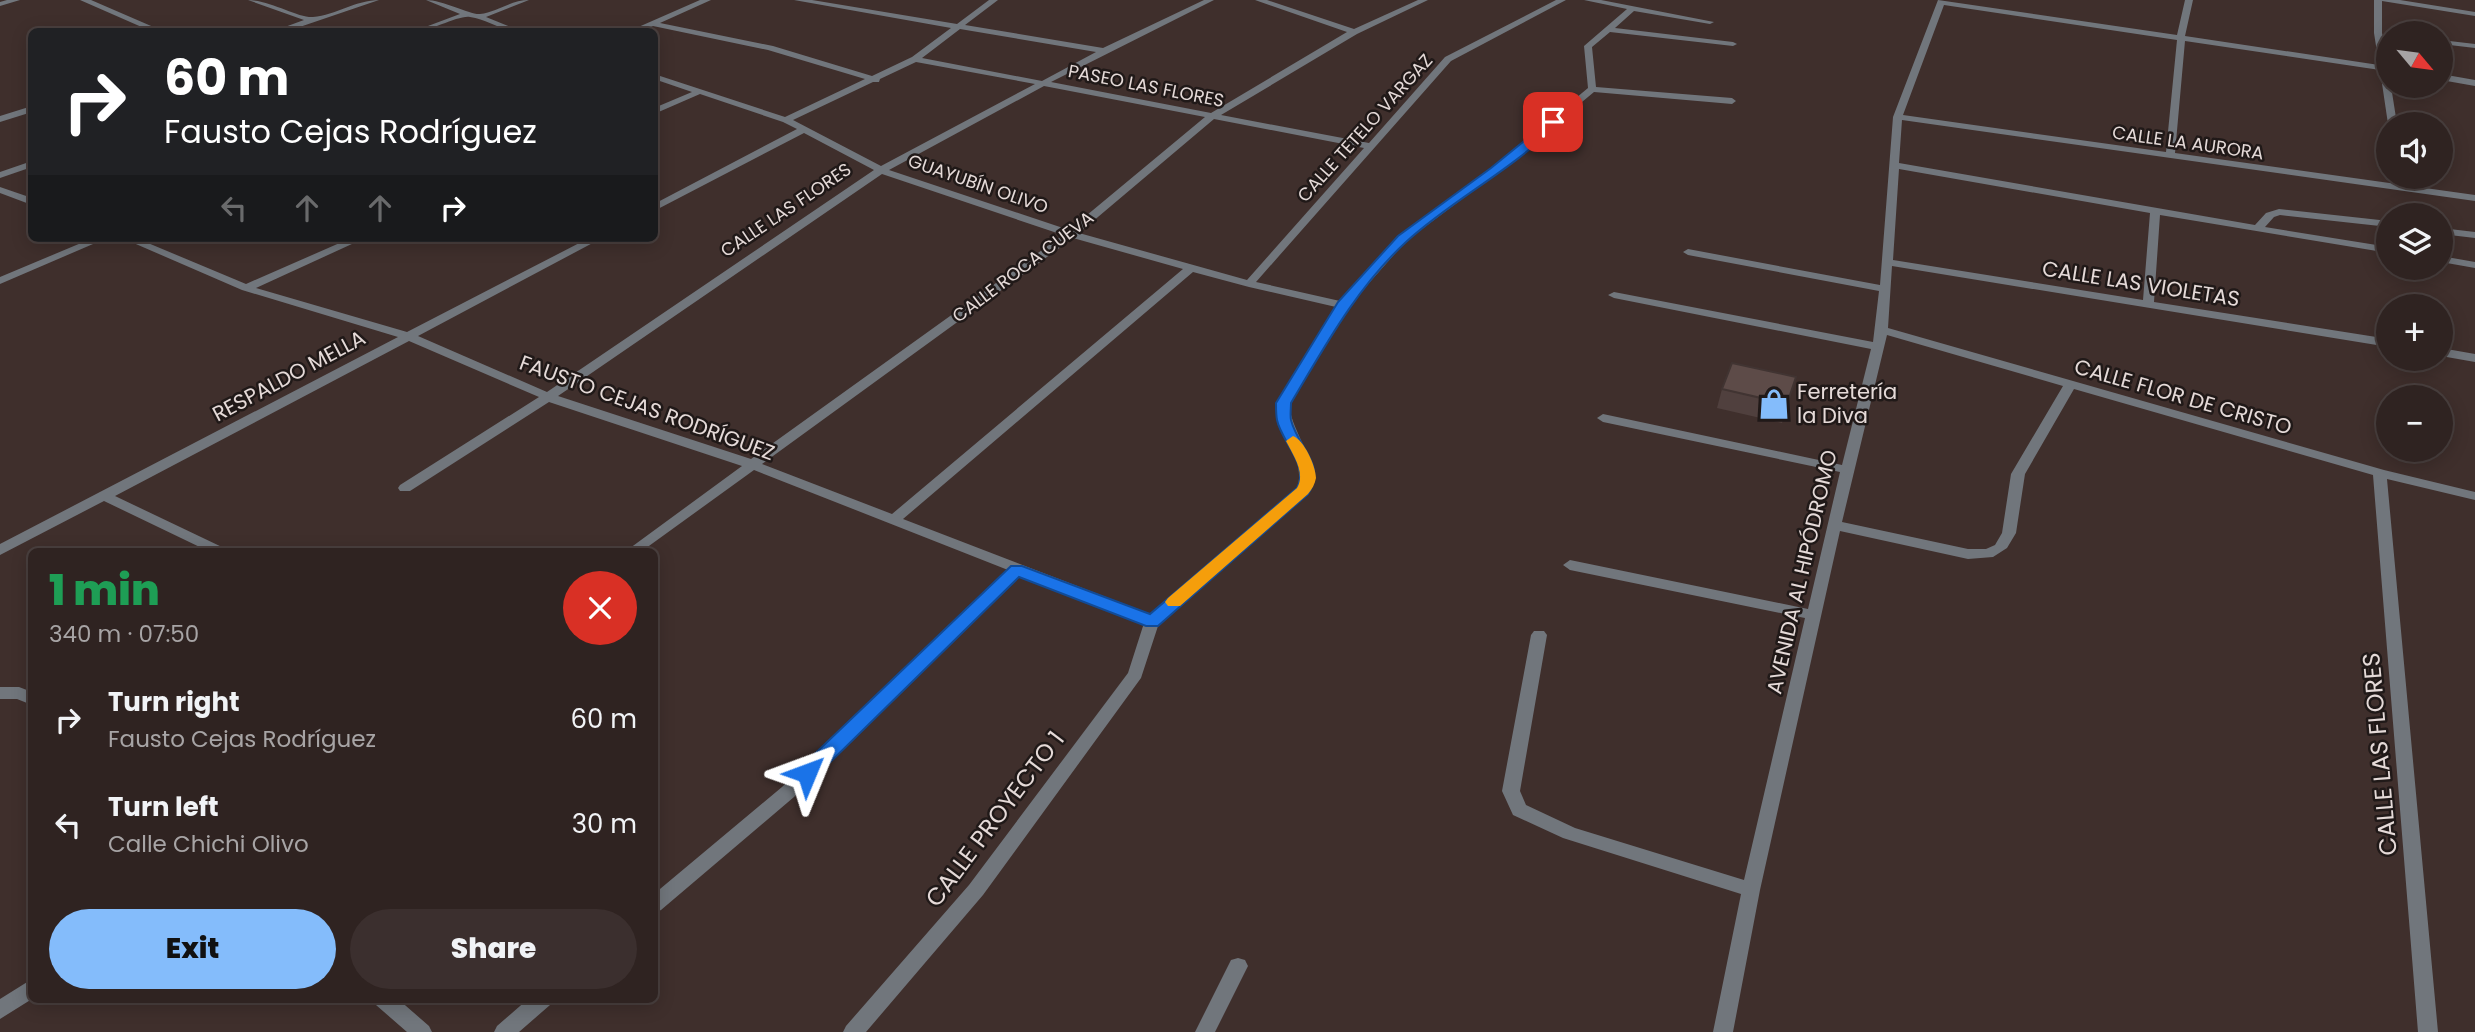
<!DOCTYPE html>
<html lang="en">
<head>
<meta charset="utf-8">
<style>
	body { margin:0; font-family:Poppins,sans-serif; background:#3b2f2e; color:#f1f3f6; height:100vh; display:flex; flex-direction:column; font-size:26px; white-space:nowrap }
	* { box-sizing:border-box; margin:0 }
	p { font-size:23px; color:#a7a4a5 }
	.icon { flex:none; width:38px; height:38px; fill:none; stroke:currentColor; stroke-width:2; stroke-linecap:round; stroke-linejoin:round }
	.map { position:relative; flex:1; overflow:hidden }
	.sheet { position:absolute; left:28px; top:548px; width:630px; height:455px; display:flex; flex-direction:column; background:#2f2321; border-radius:10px; box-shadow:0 4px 18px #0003,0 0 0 2px #4a403f }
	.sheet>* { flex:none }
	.top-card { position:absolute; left:28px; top:28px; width:630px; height:214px; border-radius:10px; box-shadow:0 4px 18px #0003,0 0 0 2px #4a403f; background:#202124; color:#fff; overflow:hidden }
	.needle { width:46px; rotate:119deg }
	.tools { position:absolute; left:2376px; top:21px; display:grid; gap:14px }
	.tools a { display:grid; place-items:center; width:77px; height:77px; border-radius:50%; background:#2f2321; box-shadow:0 4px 18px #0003,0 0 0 2px #4a403f; font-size:35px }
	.pin { position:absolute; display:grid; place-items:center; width:60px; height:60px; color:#fff; margin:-30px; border-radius:14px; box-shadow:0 4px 10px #0006 }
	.me { position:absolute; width:77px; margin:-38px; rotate:46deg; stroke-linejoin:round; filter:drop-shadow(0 0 5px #0008) }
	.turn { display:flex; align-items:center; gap:24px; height:147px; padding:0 21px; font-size:32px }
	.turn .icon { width:91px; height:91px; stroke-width:2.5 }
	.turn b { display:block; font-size:49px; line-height:60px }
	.lanes { display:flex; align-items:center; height:66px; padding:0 21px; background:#0003; justify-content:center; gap:35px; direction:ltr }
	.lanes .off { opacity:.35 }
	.round { display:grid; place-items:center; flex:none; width:74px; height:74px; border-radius:37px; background:#3b2f2e }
	.head { display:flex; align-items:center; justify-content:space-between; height:119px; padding:0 21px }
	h1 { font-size:42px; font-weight:800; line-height:52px; color:#1e9e55 }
	.action { display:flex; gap:14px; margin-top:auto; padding:14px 21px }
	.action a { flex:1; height:80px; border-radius:42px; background:#84bcfb; color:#111; font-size:28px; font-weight:800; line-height:80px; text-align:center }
	.action a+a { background:#3b2f2e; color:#f1f3f6 }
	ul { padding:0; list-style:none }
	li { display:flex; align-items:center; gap:21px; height:105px; padding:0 21px }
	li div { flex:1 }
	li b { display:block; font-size:26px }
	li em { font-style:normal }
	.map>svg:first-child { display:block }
</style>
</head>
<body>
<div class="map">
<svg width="2475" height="1032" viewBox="0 0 2475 1032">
	<rect width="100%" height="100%" fill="#3f2f2c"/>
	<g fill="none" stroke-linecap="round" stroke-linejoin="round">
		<!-- street -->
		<path fill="#71767c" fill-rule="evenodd" d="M7 0H20L0 6V2Z
			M80 0H91L165 32H153Z
			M248 0C270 0 298 18 313 17 336 15 356 0 379 0L285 32H271L304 20Z
			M426 0C443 0 470 15 480 14 497 12 511 0 529 0L486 17 523 32C503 32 489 20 470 17 458 15 430 32 412 32L460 14Z
			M700 0H711L660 23 773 46 872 76 912 57 951 28 794 0H812L957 24 989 0H998L965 25 1103 48 1204 0H1214L1051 82 1211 113 1347 32 1255 0H1267L1354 29 1418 0H1428L1357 34 1221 115 1369 143 1445 57 1556 0H1566L1451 61 1256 282 1340 301 1398 237 1492 168 1588 88 1584 46 1627 9 1584 0H1601L1714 22 1710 24 1634 11 1615 28 1733 42 1737 44 1733 46 1610 32 1592 47 1596 87 1732 98 1736 101 1732 104 1594 92 1498 172 1406 241 1348 307 1289 403C1291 434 1320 459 1310 491L1159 623 1141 678 983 895 866 1032H843L846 1026 969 885 1128 673 1144 623 1021 575 794 797 661 910 654 913V894L782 787 1008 570 754 470 642 551H626L742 466 549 402 410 491H400L398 488 400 485 539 397 409 341 115 496 224 548 226 551H208L104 501 0 555V544L398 337 242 290 122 238H136L246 284 351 238H365L256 288 407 332 589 238H602L418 336 547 392 874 170 804 133 654 211V204L797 129 783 122 700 94 654 114V108L692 92 654 79V74L785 117 865 79 768 50 653 26 639 32H627ZM960 29 1096 52 1042 81 922 58ZM916 62 1035 84 881 166 793 120 873 82H879L880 79ZM1044 86 1205 117 1069 230 889 170ZM1214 119 1364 148 1247 280 1079 233ZM882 174 1063 235 751 459 558 396ZM1073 238 1183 269 892 514 762 464ZM1193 272 1249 287 1336 307 1277 403C1278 433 1307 459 1297 489L1150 614 903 519Z
			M1938 0 2177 35 2185 0H2193L2185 36 2379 65 2374 33V0H2400L2475 12V16L2382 1V33L2389 66V86H2391L2397 124H2388L2380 70 2185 41 2175 153 2475 195V201L1902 120 1899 163 2255 225 2266 213 2279 209 2389 221V227L2280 215 2274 217 2265 227 2389 247V253L2160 215 2154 302 2389 339V347L1892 266 1888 328 2384 470 2475 492V500L2387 479 2438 1032H2418L2373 475 2074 389 2025 474 2016 533 2007 548 1993 557 1968 559 1840 531 1760 890 1733 1032H1713L1741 894 1563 838 1513 815 1502 791 1531 635 1534 631H1544L1547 635 1520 791 1526 805 1575 828 1744 880 1805 618 1570 570 1563 565 1570 560 1808 609 1840 472 1603 422 1597 418 1603 414 1842 465 1871 349 1614 298 1608 295 1614 292 1873 342 1879 291 1688 255 1683 252 1688 249 1880 285 1893 117ZM1944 5 2177 40 2166 152 1903 115ZM1899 169 2150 213 2143 300 1893 260ZM1887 335 2063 386 2011 474 2002 533 1995 545 1986 549H1968L1842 522Z
			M2441 40 2475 44V48L2441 44Z
			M2441 74 2475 80V86L2441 80Z
			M32 106V112L0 122V116Z
			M32 161V167L0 178V172Z
			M0 187 32 198V205L0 193Z
			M2441 228 2475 232V238L2441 234Z
			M93 238H107L0 284V277Z
			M2441 256 2475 262V268L2441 262Z
			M2441 348 2475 354V362L2441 356Z
			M0 687H19L32 692V705L17 699H0Z
			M1238 958 1245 960 1248 966 1215 1032H1195L1231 960Z
			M32 979V999L0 1019V999Z
			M373 999H398L429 1026 432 1032H407L376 1005Z
			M528 999H553L550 1005 519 1032H494L497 1026Z"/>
	</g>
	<!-- wall -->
	<path fill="#50403e" d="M1796 377 1782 423 1717 408 1722 389Z"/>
	<!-- building -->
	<path fill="#5d4b48" stroke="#413432" stroke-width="2" d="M1732 363 1796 377 1787 404 1722 389Z"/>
	<!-- route -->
	<path fill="#1a73e8" stroke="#114b97" stroke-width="2" d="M1550 120 1559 122C1515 169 1454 198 1406 242 1357 287 1325 346 1291 403 1291 408 1290 415 1291 420 1298 448 1327 465 1308 494L1158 626H1146L1019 577 814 778 807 780 800 778 797 773 800 768 1011 566H1022L1150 614 1297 488C1310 466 1281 441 1277 420 1276 415 1276 408 1276 403L1338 302 1398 236 1491 168Z"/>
	<!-- slow -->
	<path fill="#f59e0b" d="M1293 436C1304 440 1316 466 1316 478 1315 484 1312 489 1308 494L1180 606H1168L1165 602 1168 598 1297 488C1306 473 1293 455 1286 441Z"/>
	<!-- icons -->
	<defs>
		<symbol id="shop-bare" viewBox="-9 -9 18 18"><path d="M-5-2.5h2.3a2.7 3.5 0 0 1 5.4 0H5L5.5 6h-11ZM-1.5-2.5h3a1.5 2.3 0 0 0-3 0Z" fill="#84bcfb" stroke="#201918" stroke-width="2.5" paint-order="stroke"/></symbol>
	</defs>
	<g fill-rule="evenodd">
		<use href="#shop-bare" x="1752" y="382" width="44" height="44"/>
	</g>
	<g text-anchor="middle" stroke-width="5" stroke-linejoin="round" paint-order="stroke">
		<!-- far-street labels -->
		<g font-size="18" fill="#e5dad8" stroke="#201918">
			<text transform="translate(1146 86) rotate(11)" y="6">PASEO LAS FLORES</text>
			<text transform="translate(1365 128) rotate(-48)" y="6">CALLE TETELO VARGAZ</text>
			<text transform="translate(2188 143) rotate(8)" y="6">CALLE LA AURORA</text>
			<text transform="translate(978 184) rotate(19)" y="6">GUAYUBÍN OLIVO</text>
			<text transform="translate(786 210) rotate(-34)" y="6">CALLE LAS FLORES</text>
			<text transform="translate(1023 267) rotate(-37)" y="6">CALLE ROCA CUEVA</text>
		</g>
		<!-- street labels -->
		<g font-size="21" fill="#e5dad8" stroke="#201918">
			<text transform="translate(2141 284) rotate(9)" y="7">CALLE LAS VIOLETAS</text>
			<text transform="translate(289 376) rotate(-28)" y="7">RESPALDO MELLA</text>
			<text transform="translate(2183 397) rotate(16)" y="7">CALLE FLOR DE CRISTO</text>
			<text transform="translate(647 408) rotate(20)" y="7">FAUSTO CEJAS RODRÍGUEZ</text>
			<text transform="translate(1802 572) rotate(-77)" y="7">AVENIDA AL HIPÓDROMO</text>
		</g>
		<!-- poi labels -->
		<g font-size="21" fill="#e5dad8" stroke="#201918" text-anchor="start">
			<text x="1797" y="399">Ferretería<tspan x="1797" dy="24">la Diva</tspan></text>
		</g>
		<!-- near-street labels -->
		<g font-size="24" fill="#e5dad8" stroke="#201918">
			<text transform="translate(2380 754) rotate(-95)" y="8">CALLE LAS FLORES</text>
			<text transform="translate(995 819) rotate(-53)" y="8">CALLE PROYECTO 1</text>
		</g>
	</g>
</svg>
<div class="tools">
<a><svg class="needle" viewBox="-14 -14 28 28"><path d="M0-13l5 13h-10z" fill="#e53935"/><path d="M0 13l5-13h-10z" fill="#a7a4a5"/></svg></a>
<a><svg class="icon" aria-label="sound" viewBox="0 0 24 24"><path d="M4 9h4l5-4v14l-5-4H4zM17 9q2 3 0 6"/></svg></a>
<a><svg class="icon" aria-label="layers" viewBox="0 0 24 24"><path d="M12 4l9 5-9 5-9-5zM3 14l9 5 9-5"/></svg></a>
<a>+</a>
<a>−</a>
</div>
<div class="pin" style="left:1553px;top:122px;background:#d93025"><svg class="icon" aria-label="arrive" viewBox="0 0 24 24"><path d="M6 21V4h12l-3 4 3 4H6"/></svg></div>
<svg class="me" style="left:807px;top:773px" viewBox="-20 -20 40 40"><path d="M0-17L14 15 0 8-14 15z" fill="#1a73e8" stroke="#fff" stroke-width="4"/></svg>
<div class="top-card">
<div class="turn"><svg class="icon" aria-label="right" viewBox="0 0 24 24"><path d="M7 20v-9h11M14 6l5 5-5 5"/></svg><div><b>60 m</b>Fausto Cejas Rodríguez</div></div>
<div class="lanes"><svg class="icon off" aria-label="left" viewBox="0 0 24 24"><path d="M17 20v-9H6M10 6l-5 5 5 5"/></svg><svg class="icon off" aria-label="ahead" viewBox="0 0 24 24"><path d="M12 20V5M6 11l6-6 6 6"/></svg><svg class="icon off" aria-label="ahead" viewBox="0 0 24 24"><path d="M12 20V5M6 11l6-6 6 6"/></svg><svg class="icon" aria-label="right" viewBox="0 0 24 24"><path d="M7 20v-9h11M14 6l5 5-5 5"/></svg></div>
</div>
<section class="sheet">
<div class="head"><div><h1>1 min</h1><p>340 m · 07:50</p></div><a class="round" style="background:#d93025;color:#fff"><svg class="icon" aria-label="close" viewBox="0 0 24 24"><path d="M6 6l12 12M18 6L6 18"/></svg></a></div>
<ul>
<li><svg class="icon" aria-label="right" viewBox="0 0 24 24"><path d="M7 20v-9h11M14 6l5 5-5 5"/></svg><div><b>Turn right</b><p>Fausto Cejas Rodríguez</p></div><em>60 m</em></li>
<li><svg class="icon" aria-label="left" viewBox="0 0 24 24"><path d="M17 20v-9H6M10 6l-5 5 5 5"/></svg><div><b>Turn left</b><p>Calle Chichi Olivo</p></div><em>30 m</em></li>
</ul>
<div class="action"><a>Exit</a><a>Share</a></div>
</section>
</div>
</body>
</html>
